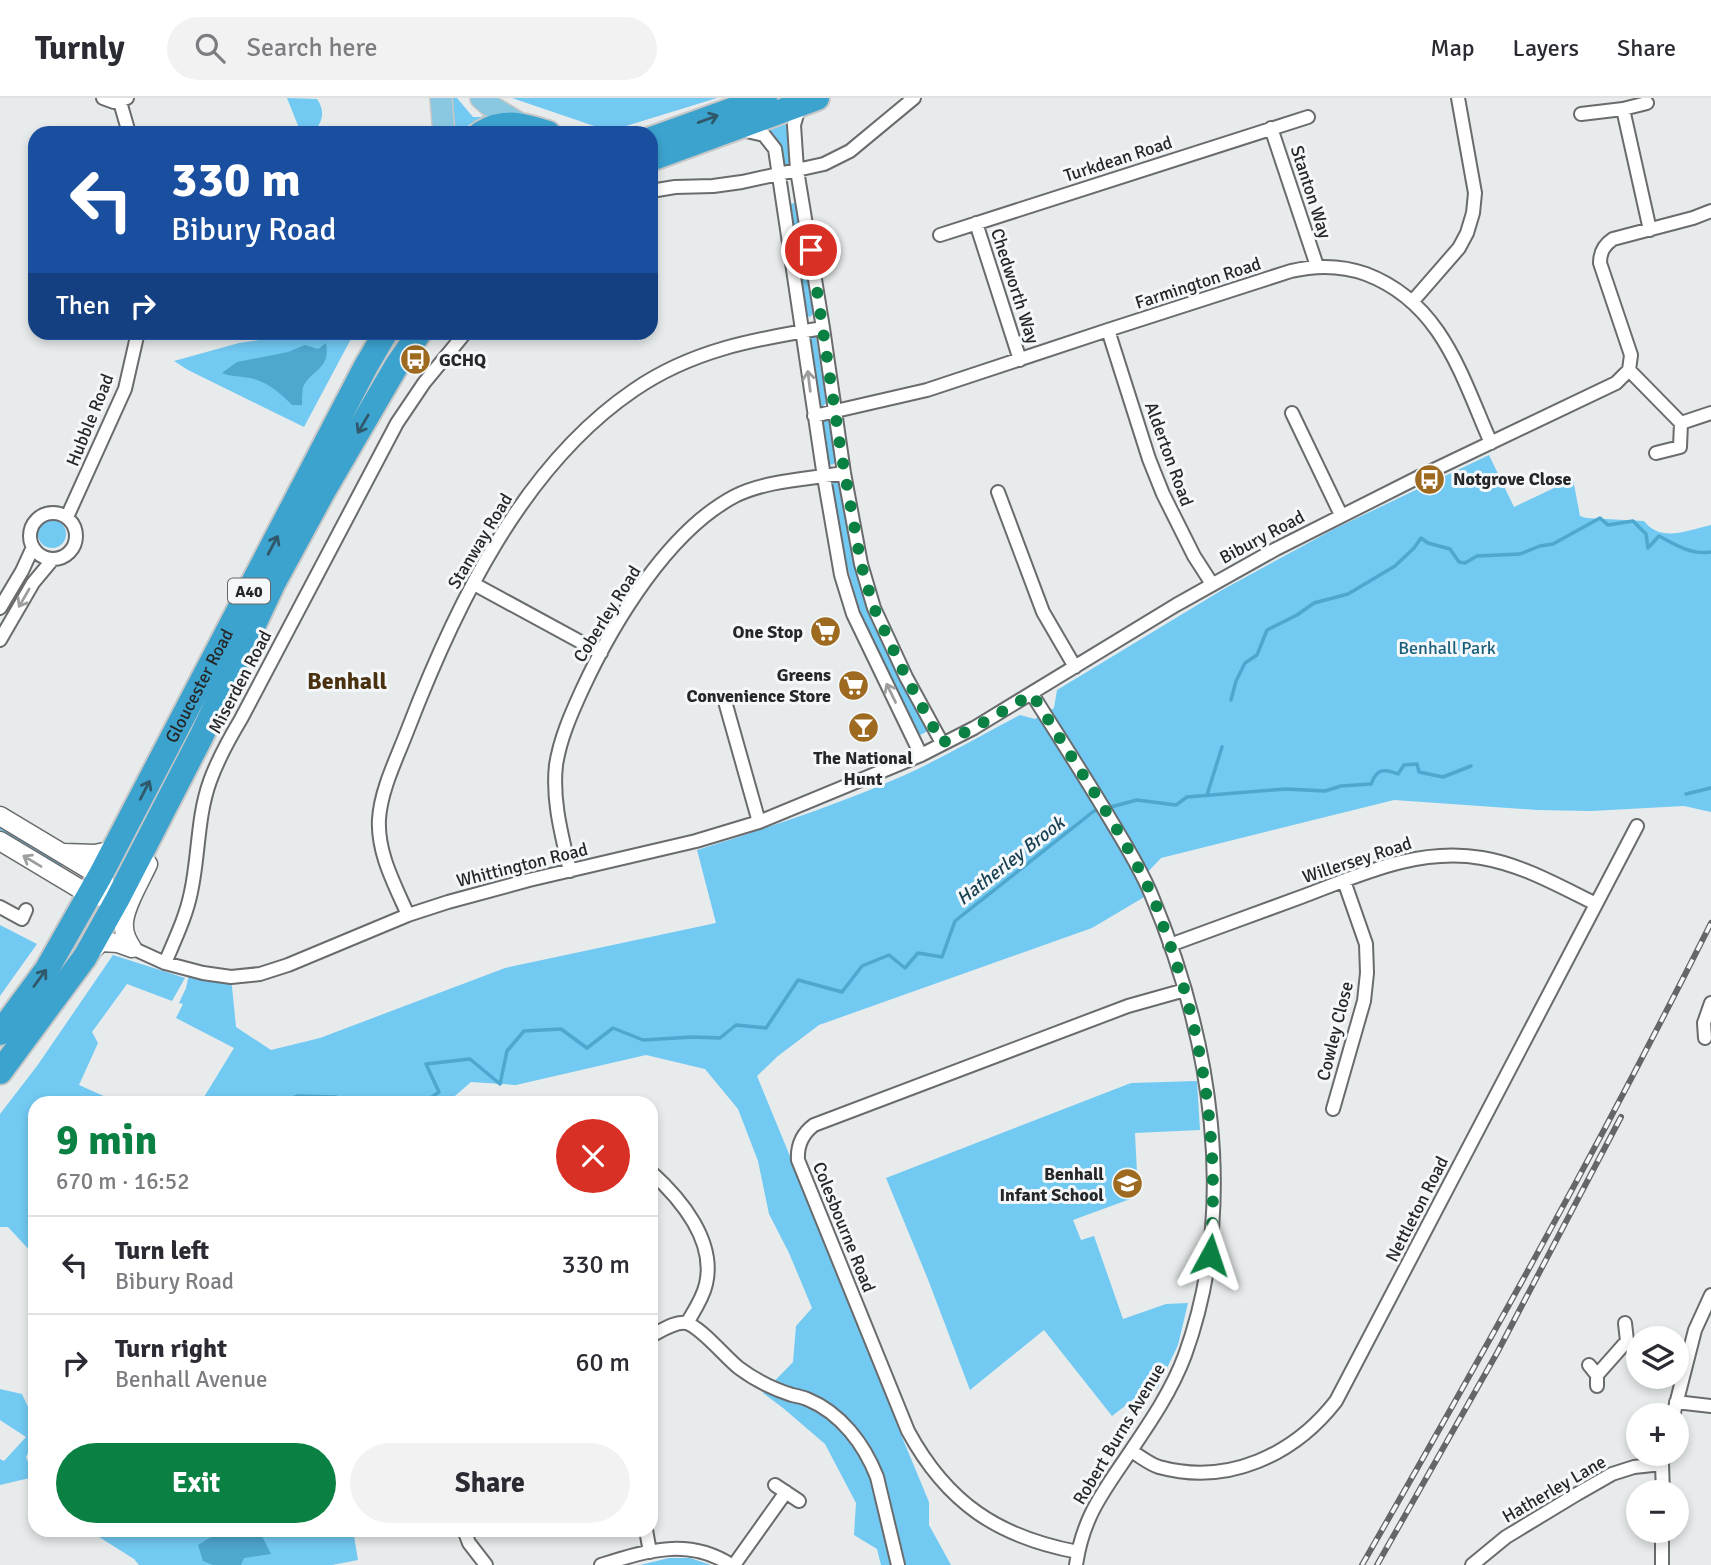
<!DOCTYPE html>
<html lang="en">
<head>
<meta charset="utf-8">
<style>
	body { margin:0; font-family:Signika,sans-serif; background:#f2f2f3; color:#2b2b33; height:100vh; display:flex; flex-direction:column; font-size:26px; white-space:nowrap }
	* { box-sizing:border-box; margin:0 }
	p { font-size:23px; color:#7c7c81 }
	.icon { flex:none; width:38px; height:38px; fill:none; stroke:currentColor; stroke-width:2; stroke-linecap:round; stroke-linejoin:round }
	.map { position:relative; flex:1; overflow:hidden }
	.sheet { position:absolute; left:28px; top:998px; width:630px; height:441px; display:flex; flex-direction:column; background:#fff; border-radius:21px; box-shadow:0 4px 10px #0003 }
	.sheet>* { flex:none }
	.hud { position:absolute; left:28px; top:28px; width:630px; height:214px; border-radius:21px; box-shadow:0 4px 10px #0003; background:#1a4fa0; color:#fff; overflow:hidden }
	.buttons { position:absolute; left:1626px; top:1228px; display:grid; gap:14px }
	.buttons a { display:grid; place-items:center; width:63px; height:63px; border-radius:50%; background:#fff; box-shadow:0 4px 10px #0003; font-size:35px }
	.pin { position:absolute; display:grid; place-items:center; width:60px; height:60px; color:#fff; margin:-30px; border:4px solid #fff; border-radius:50%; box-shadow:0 2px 7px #0007 }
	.me { position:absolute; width:77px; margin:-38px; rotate:5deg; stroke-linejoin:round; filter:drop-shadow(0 0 5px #0008) }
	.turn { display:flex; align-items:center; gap:24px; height:147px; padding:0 28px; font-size:32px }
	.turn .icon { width:91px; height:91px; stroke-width:2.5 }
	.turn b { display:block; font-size:49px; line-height:60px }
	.then { display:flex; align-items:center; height:66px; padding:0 28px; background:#0003; gap:14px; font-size:26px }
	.round { display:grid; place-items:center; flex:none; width:74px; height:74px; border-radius:37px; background:#f2f2f3 }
	.summary { display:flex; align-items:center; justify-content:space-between; height:119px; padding:0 28px }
	h1 { font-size:42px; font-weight:800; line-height:52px; color:#0b8043 }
	.action { display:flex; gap:14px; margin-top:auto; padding:14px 28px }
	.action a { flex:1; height:80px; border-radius:42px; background:#0b8043; color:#fff; font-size:28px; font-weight:800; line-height:80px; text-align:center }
	.action a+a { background:#f2f2f3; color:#2b2b33 }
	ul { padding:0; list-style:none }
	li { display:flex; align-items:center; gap:21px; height:98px; padding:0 28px; border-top:2px solid #e1e1e2 }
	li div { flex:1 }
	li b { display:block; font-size:26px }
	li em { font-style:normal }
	header { display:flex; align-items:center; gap:42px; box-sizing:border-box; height:98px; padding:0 35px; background:#fff; border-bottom:2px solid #e1e1e2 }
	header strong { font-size:33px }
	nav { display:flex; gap:38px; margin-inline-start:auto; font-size:24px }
	.search { width:490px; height:63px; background:#f2f2f3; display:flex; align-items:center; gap:18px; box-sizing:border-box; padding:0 24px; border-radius:38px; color:#7c7c81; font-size:26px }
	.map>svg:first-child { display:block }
</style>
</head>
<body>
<header>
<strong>Turnly</strong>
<div class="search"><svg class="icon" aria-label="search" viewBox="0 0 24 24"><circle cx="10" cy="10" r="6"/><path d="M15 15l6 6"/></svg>Search here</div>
<nav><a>Map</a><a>Layers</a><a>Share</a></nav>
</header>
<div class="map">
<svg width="1711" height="1467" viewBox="0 0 1711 1467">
	<rect width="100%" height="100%" fill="#e7ebec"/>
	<!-- green -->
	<path fill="#72c9f2" d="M287 0 317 1C324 11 324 21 316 31L306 35H301Z
		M448 0H457L473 19H481L486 15 490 18 470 26 461 35H450Z
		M512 0H717L613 32 600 30Z
		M790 16C786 33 787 47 790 65L785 68 782 65 758 28Z
		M796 105 814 215 810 219 805 217 787 106Z
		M304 235H329L352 239 304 329 188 272 174 263 239 245Z
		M812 236 816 238 826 305 822 309 818 306 808 239Z
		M824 319 829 321 836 364 832 367 828 365 820 324Z
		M1489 357 1514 409 1573 381 1580 418 1586 420 1644 423C1661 445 1688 432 1711 427V714L1684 708 1591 713 1537 712 1394 702 1161 760 1143 779 1151 795 1092 830 819 927 778 958 757 978 848 1199 902 1339 929 1404V1427L951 1467H881L877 1451 854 1437 856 1405 825 1346 783 1310 763 1295 793 1264 796 1228 812 1210 789 1155 769 1116 758 1063 738 1011 705 971 646 957 516 987 471 984 448 1004H201L234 950 176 920 183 906 179 905 186 890 190 872 231 879 236 929 271 952 320 940 505 870 716 825 697 752C767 730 837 707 905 677 944 659 982 637 1020 617L1035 621 1054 610 1057 592 1222 492 1334 431Z
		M835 380 840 382C848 430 855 476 871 522L928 633 920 637 864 524C847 479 840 431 830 383Z
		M38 436a14 14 0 1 1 28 0a14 14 0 1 1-28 0Z
		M0 725 65 763 61 770 0 732Z
		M0 827 37 846 0 898Z
		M113 857 185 880 172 903 127 886 92 934 98 945 79 987 117 1004H35L34 1157 8 1129H0V1016L37 968Z
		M1197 983 1200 1032 1135 1035 1137 1075 1133 1100 1073 1122 1081 1142 1094 1138 1123 1221 1166 1206 1188 1205 1178 1247 1157 1291 1152 1287 1112 1318 1044 1232 970 1292 927 1179 886 1080 1131 985Z
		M0 1291 22 1296 35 1324V1341L26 1359 34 1379 0 1387V1361L4 1363 26 1339 0 1322Z
		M88 1432H353L358 1462 332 1467H139L134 1461Z
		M669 1460H690L711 1467H640Z"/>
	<!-- water -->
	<path fill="#4ea7cf" d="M326 245C331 272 311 271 303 289 302 294 302 302 302 307H292C279 294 268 284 250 280 240 278 232 279 222 275L237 264 288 254 305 247 318 251Z
		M206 1432H259L271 1456 244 1460 241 1467H213L203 1463 198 1447 211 1439Z"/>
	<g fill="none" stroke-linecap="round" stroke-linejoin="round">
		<!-- stream -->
		<path stroke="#4ea7cf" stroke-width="3.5" d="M1231 602 1236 583 1245 565 1257 557 1267 532 1297 517 1314 505 1348 496 1395 468 1414 450 1421 440 1428 445 1450 451 1459 464 1465 465 1477 458 1520 456 1540 448 1553 446 1600 420 1608 427 1633 423 1646 436 1648 450 1659 438C1675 447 1692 457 1711 454
			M1686 696 1711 690
			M1207 697 1222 649
			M1107 710 1137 702 1176 707 1187 699 1285 691 1325 693 1341 688 1371 686C1377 671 1383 670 1398 676L1404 667 1417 666 1419 674 1443 679 1471 668
			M282 1004 298 998 336 999 343 1004
			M425 1004 439 994 426 966 470 961 500 986 507 953 524 933 561 931 587 950 613 930 643 942 693 939 720 940 736 927 766 930 798 882 842 894 862 868 889 857 905 870 918 855 942 859 955 823 1094 713 1100 712"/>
		<defs>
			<path id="street" d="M103 0 114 4 127 0
				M120 4 129 35
				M802 9 798 13 794 27 797 72 823 230 844 375 861 466 874 510 906 579 942 645
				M1623 11 1650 132
				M1581 16 1623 11 1647 5
				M1271 30 1317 168
				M742 32 764 37 775 51 824 379 841 477 853 516 921 657
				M651 93 675 89 713 88 742 84 824 66 850 53 914 0
				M976 125 1020 262
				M940 137 1308 19
				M1412 204 1459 150 1467 135 1473 115 1475 95 1458 0
				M1108 232 1149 361 1163 396 1194 458 1212 486
				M1629 272 1681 325 1680 349 1656 355
				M1292 315 1341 417
				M814 318 927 292 1108 232 1291 173C1317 167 1341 167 1366 176 1442 205 1461 277 1491 345
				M1681 325 1711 315
				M998 394 1043 514 1075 569
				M30 438a23 23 0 1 1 46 0a23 23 0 1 1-46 0Z
				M67 419 125 291 138 234
				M474 486 601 555
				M0 510 22 473 33 449
				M0 542 33 485 53 461
				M1032 596C1059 639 1087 682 1113 726 1127 749 1141 772 1151 796 1211 939 1239 1108 1185 1257 1172 1292 1151 1323 1130 1354 1104 1393 1083 1418 1076 1467
				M726 607 759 724
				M570 773C562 738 552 703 556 667 560 641 571 616 582 592 613 525 668 433 735 398 767 382 810 381 844 375
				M0 809 22 821 26 812
				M408 817C395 787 377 755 379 721 381 691 397 660 408 631 455 509 522 368 634 292 692 252 755 241 823 230
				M1170 847C1214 831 1257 815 1301 799 1360 777 1417 749 1482 760 1523 767 1559 788 1596 806
				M132 850 165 865 203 875 231 879 260 876 288 867 408 817 448 804 529 782 696 743 759 724 921 657 974 630 1176 507 1276 451 1419 379 1616 285 1629 272 1631 257 1600 165C1600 154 1604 147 1613 141L1693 120 1711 113
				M165 865C175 841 186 819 191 794 199 758 197 719 210 683 218 661 229 641 241 621L397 325 424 285 466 234
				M1705 940 1704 925 1711 905
				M1333 1011 1364 903 1367 875 1366 846 1344 783
				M651 1074C681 1101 716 1143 706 1186 703 1200 694 1213 687 1225
				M651 1238C661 1233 675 1223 686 1225 700 1228 726 1260 739 1270 755 1282 773 1291 792 1297 797 1298 802 1299 807 1301 841 1315 864 1346 877 1379L898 1467
				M1589 1267 1597 1277V1288
				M1597 1277 1627 1243 1625 1225
				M1676 1304 1711 1308
				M1673 1318 1695 1232 1711 1197
				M1131 1353C1140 1358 1149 1366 1159 1369 1228 1388 1294 1357 1336 1303L1637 728
				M775 1387 799 1403
				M1663 1395 1662 1366 1664 1356
				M464 1432 469 1445 486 1467
				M646 1432 650 1454
				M1078 1454C998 1439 947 1405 908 1333L798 1062C797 1047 802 1036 814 1027L1128 908 1185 892
				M601 1467C646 1453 688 1439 731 1467
				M734 1467 786 1394
				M1472 1467 1506 1439 1577 1396 1612 1376 1634 1369 1662 1366
				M1662 1467V1433"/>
			<path id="secondary" d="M0 718 100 778 105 785
				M0 743 90 797 117 802
				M64 755 95 756 114 752
				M132 850C128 844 124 837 124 829 122 812 141 782 148 766
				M88 856 101 844 118 845 132 850"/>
			<path id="primary" d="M441 0 444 35
				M481 0 489 7 522 27"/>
			<g id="highway">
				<path d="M481 35C505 21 524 27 548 35"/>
				<path d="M651 41 765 0"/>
				<path d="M651 61 817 0"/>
				<path id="s1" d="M0 935 47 871 100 778 366 268 386 234"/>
				<path d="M0 974 85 859 117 802 201 639 274 484 323 394 397 267 420 234"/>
			</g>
		</defs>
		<!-- street casing -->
		<use href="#street" stroke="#696b6d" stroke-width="16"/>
		<!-- secondary casing -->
		<use href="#secondary" stroke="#696b6d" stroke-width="21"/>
		<!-- primary casing -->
		<use href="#primary" stroke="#c7c7c7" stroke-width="24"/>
		<!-- highway casing -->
		<use href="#highway" stroke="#c7c7c7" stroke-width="28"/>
		<!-- street -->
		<use href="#street" stroke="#fff" stroke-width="12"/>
		<!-- secondary -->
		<use href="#secondary" stroke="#fff" stroke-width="18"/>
		<!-- primary -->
		<use href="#primary" stroke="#8ac8e2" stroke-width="21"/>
		<!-- highway -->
		<use href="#highway" stroke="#3ca3cf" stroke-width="24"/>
		<defs>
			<path id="rail" d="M1362 1467C1483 1256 1602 1043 1711 825
				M1377 1467 1497 1255 1621 1019"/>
		</defs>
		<!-- rail casing -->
		<use href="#rail" stroke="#646667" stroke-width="6"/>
		<!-- rail -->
		<use href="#rail" stroke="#f5f8fa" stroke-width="3.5" stroke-dasharray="10" stroke-linecap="butt"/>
	</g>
	<!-- one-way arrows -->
	<defs><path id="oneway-shaft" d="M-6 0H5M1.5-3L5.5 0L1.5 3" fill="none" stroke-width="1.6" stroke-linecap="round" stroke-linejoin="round" transform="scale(1.75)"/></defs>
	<g stroke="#2f596b">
		<use href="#oneway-shaft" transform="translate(708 21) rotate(-20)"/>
		<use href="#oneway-shaft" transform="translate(363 326) rotate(120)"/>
		<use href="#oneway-shaft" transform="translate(273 447) rotate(-62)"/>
		<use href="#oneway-shaft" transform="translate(145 692) rotate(-63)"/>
		<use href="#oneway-shaft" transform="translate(40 880) rotate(-54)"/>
	</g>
	<g stroke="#9d9e9e">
		<use href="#oneway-shaft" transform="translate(809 283) rotate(-97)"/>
		<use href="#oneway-shaft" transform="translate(24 500) rotate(120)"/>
		<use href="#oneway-shaft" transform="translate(891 595) rotate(-116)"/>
		<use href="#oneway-shaft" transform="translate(32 763) rotate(-149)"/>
	</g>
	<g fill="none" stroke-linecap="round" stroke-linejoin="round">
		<!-- route -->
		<path stroke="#0b8043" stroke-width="12" stroke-dasharray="0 21.6" d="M811 152 841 354 861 466 874 510 906 579 942 645 974 630 1032 596C1048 621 1064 647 1080 672 1105 711 1130 751 1150 793 1157 807 1161 823 1167 838 1204 940 1220 1049 1210 1157"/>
	</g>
	<!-- icons -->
	<defs>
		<symbol id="bus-disc" viewBox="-11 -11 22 22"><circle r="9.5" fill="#9d6a1f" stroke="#f5f8fa"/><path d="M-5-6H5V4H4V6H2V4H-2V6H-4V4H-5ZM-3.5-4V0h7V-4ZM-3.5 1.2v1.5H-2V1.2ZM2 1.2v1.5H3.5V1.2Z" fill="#fff"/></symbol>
		<symbol id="supermarket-disc" viewBox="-11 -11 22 22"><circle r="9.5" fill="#9d6a1f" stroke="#f5f8fa"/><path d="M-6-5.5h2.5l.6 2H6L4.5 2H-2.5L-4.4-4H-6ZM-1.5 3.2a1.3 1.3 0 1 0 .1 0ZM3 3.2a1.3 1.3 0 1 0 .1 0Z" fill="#fff"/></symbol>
		<symbol id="bar-disc" viewBox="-11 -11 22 22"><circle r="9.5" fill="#9d6a1f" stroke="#f5f8fa"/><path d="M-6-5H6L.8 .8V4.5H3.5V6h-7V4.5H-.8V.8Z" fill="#fff"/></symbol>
		<symbol id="school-disc" viewBox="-11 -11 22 22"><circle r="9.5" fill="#9d6a1f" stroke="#f5f8fa"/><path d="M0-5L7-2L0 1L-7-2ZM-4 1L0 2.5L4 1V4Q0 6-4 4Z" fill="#fff"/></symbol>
	</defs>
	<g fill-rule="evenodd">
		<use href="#bus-disc" x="398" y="244" width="35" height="35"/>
		<use href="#bus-disc" x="1412" y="364" width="35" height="35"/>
		<use href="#supermarket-disc" x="808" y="516" width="35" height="35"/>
		<use href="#supermarket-disc" x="836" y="570" width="35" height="35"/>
		<use href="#bar-disc" x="846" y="612" width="35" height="35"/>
		<use href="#school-disc" x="1110" y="1068" width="35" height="35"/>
	</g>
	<g text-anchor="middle" stroke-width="6" stroke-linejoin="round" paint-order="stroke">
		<!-- shield labels -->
		<rect fill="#f5f8fa" stroke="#646667" stroke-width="2" x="228" y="480.5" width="42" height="25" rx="5"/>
		<g font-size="16" font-weight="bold" fill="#262728">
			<text x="249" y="499">A40</text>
		</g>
		<!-- street labels -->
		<g font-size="18" fill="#262728" stroke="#f5f8fa">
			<text transform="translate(1118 61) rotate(-18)" y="6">Turkdean Road</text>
			<text transform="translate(1311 94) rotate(72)" y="6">Stanton Way</text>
			<text transform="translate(1198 185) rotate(-18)" y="6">Farmington Road</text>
			<text transform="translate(1015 188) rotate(72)" y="6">Chedworth Way</text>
			<text transform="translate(90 322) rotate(-68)" y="6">Hubble Road</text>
			<text transform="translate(1169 356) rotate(70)" y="6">Alderton Road</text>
			<text transform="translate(1262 439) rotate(-28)" y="6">Bibury Road</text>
			<text transform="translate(480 443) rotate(-59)" y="6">Stanway Road</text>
			<text transform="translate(607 516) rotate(-58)" y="6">Coberley Road</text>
			<text transform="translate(240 584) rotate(-62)" y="6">Miserden Road</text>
			<text dy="6" stroke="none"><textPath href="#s1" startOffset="401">Gloucester Road</textPath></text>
			<text transform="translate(1357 762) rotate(-18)" y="6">Willersey Road</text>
			<text transform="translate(522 767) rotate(-14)" y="6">Whittington Road</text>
			<text transform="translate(1335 933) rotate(-76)" y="6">Cowley Close</text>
			<text transform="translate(1417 1111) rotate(-63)" y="6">Nettleton Road</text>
			<text transform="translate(844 1129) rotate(68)" y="6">Colesbourne Road</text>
			<text transform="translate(1119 1336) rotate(-59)" y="6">Robert Burns Avenue</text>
			<text transform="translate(1554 1391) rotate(-30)" y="6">Hatherley Lane</text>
		</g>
		<!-- poi labels -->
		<g font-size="18" font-weight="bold" fill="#262728" stroke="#f5f8fa" text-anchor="end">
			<text x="439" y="268" text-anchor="start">GCHQ</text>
			<text x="1453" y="387" text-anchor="start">Notgrove Close</text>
			<text x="803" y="540">One Stop</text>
			<text x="831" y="583">Greens<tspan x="831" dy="21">Convenience Store</tspan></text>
			<text x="863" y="666" text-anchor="middle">The National<tspan x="863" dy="21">Hunt</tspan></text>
			<text x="1104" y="1082">Benhall<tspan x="1104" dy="21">Infant School</tspan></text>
		</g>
		<!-- park labels -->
		<g font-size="18" fill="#195e7a" stroke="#f5f8fa">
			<text x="1447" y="556">Benhall Park</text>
		</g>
		<!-- water labels -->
		<g font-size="19" font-style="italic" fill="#1a4153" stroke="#f5f8fa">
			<text transform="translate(1010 762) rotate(-38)" y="7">Hatherley Brook</text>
		</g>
		<!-- district labels -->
		<g font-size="24" font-weight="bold" fill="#4a310f" stroke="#f5f8fa">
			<text x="347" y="591">Benhall</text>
		</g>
	</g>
</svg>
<div class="buttons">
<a><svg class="icon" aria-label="layers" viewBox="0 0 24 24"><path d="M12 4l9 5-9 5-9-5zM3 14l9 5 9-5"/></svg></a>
<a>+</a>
<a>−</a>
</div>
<div class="pin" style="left:811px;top:152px;background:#d93025"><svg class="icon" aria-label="arrive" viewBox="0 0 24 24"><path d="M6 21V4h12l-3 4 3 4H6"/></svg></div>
<svg class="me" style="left:1210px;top:1157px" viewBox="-20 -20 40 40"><path d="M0-17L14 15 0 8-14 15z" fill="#0b8043" stroke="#fff" stroke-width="4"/></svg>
<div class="hud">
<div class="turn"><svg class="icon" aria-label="left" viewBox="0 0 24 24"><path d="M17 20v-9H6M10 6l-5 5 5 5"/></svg><div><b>330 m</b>Bibury Road</div></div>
<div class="then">Then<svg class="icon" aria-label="right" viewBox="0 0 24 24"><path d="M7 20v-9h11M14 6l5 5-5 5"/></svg></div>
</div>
<section class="sheet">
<div class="summary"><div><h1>9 min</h1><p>670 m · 16:52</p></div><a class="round" style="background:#d93025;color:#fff"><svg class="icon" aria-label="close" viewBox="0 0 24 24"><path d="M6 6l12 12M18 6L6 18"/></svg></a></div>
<ul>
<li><svg class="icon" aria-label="left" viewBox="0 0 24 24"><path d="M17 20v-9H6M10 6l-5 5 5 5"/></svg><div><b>Turn left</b><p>Bibury Road</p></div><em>330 m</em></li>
<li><svg class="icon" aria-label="right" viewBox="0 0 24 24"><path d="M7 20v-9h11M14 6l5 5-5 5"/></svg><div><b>Turn right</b><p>Benhall Avenue</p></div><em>60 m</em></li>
</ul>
<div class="action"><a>Exit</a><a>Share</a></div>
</section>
</div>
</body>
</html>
